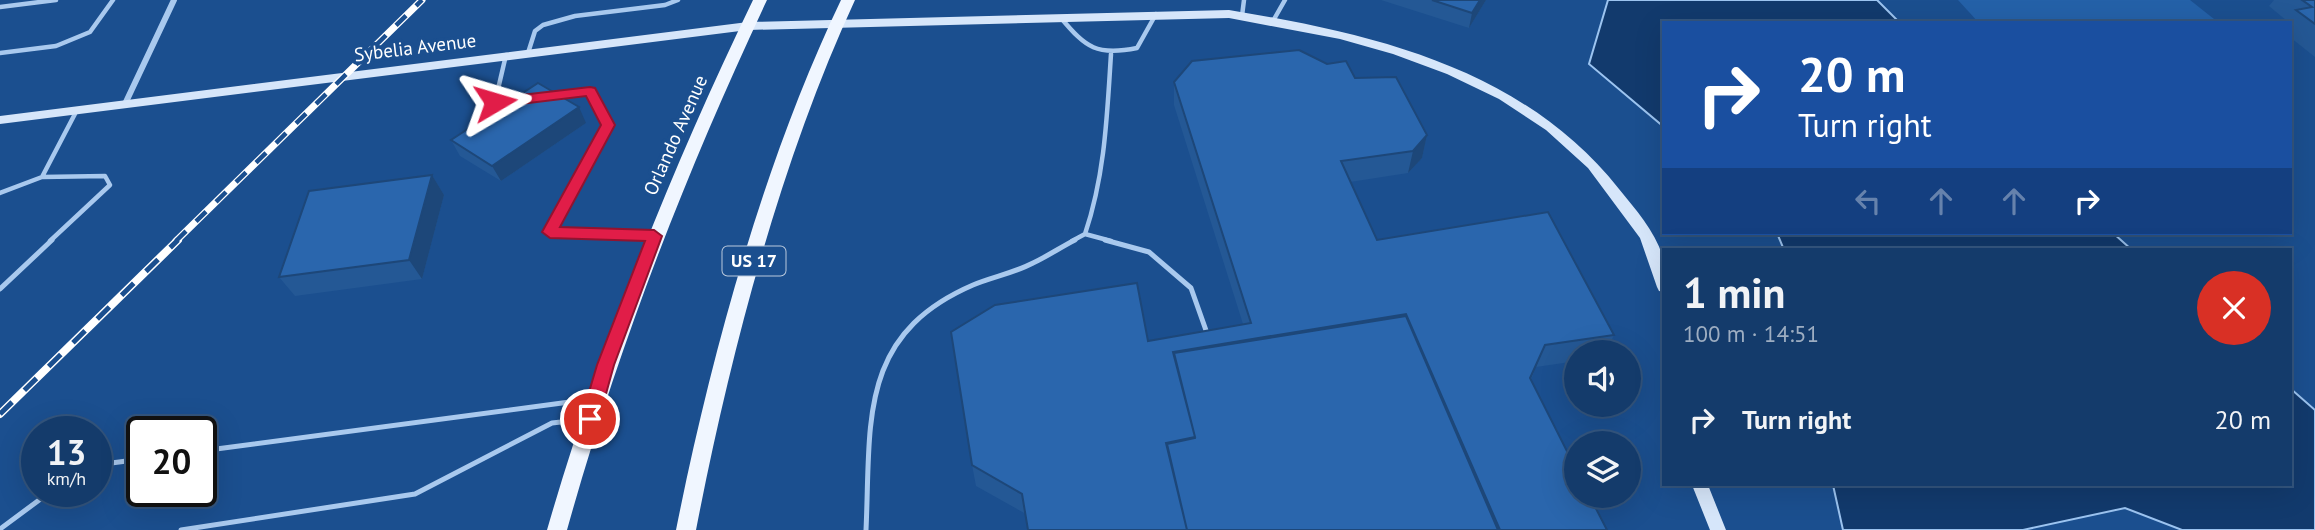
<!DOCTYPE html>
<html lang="en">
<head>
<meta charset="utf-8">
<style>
	body { margin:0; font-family:"PT Sans",sans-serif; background:#214673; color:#f1f3f6; height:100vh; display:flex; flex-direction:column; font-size:26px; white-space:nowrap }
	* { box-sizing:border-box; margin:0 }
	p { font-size:23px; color:#9dadc1 }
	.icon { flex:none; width:38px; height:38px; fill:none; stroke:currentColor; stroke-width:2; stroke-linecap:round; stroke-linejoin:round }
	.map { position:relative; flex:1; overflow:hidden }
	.details { position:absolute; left:1662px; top:248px; width:630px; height:238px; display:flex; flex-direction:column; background:#143b6b; border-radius:0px; box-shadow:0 7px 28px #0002,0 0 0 2px #33557e }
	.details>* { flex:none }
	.guide { position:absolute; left:1662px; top:21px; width:630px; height:214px; border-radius:0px; box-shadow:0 7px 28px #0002,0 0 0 2px #33557e; background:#1a4fa0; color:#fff; overflow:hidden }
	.fabs { position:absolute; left:1564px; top:340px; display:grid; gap:14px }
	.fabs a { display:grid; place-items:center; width:77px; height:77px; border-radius:50%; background:#143b6b; box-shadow:0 7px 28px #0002,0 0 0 2px #33557e; font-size:35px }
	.speed { position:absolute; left:21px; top:416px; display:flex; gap:14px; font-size:35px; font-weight:700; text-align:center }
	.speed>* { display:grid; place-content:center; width:91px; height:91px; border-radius:50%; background:#143b6b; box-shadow:0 7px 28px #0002,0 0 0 2px #33557e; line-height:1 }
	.speed small { font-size:18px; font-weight:400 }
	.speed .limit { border:4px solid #111; border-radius:10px; background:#fff; color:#111 }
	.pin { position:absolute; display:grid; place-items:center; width:60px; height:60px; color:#fff; margin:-30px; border:4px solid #fff; border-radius:50%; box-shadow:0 2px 7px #0007 }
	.me { position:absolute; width:77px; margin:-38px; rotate:83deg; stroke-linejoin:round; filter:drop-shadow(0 0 5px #0008) }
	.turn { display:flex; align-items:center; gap:24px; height:147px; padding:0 21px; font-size:32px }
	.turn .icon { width:91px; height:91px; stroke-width:2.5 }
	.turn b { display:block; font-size:49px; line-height:60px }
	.lanes { display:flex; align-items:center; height:66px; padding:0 21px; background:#0003; justify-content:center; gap:35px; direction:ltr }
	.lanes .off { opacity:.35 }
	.round { display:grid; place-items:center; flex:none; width:74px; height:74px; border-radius:37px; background:#214673 }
	.overview { display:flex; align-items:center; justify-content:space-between; height:119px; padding:0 21px }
	h1 { font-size:42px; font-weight:600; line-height:52px }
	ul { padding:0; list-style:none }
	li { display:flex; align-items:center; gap:21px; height:105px; padding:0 21px }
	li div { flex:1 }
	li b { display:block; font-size:26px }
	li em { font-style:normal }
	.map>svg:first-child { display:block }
</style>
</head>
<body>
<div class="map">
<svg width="2315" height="530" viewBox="0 0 2315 530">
	<rect width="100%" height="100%" fill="#1b4f8f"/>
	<!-- green -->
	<path fill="#2461a8" d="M1958 0H2190L2219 23H1979Z"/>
	<!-- water -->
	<path fill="#123a6d" stroke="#9cc4f0" stroke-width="2" d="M1608 0H1877L1900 23H1664V127L1589 64Z
		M1777 233H2113L2132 250H1784Z
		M2291 389 2315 410V530H2182L2125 508 2023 530H1843L1833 485H2291Z"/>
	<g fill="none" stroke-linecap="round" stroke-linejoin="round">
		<!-- lane-far1 -->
		<path stroke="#a9c9ee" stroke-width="4.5" d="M0 7 56 0
			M1242 16 1244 0
			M1061 18C1086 48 1097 56 1137 48L1156 14
			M1273 21 1285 0
			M0 53 56 46 90 32 113 0
			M528 53 535 31 543 25 575 16 665 5 678 0
			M506 55 495 102 517 100
			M551 96 590 91 608 125 550 232 654 236
			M0 193 42 177
			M1085 234 1111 241
			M50 241 110 185 105 176 42 177 77 110
			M1072 241 1085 234C1105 175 1107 116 1111 54"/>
		<!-- lane -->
		<path stroke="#a9c9ee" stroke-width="5" d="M1105 240 1149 252 1191 288 1208 336
			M0 289 52 240
			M201 451 592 399
			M96 465 142 459
			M0 529 50 492
			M181 530 415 494 552 423 588 419
			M866 530C871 423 857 335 973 285 992 277 1014 273 1033 263 1048 256 1061 247 1075 240"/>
		<!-- street -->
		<path stroke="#a9c9ee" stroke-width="6" d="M125 104 174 0"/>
		<!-- secondary -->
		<path fill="#d6e6fa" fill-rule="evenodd" d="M1229 10C1374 34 1523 68 1619 189 1636 210 1657 233 1664 261 1666 270 1664 282 1664 292L1659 291 1657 287 1640 238 1588 168 1546 130 1499 99 1447 74 1393 54 1340 39 1229 18 748 30 0 124V116L748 22Z
			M1692 485H1708L1726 530H1710Z"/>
		<!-- primary -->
		<path fill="#f0f6ff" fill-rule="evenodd" d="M753 0H767C686 172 618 347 567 530H547C600 347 670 172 753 0Z
			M841 0H855C780 162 730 355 696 530H676C711 355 764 161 841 0Z"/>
		<defs>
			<path id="rail-far1" d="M176 241 422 0"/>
			<path id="rail" d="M0 414 178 240"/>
		</defs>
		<!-- rail-far1 casing -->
		<use href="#rail-far1" stroke="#fff" stroke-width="7"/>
		<!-- rail casing -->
		<use href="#rail" stroke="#fff" stroke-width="8"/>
		<!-- rail-far1 -->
		<use href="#rail-far1" stroke="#1b4f8f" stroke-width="4.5" stroke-dasharray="14" stroke-linecap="butt"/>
		<!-- rail -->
		<use href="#rail" stroke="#1b4f8f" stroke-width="5" stroke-dasharray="17" stroke-linecap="butt"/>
	</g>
	<!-- wall -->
	<path fill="#245895" d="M1381 0H1486L1469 28Z
		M2274 0H2315V57L2291 38V23H2285L2287 21 2269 6Z
		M1355 78 1427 135 1422 158 1408 173 1350 182 1377 240 1614 335 1606 352H1577V361L1536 367 1531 380 1026 514 976 486 972 465 1148 341 1243 324 1174 105V82Z
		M586 123 501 181 460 156 451 140Z
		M432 175 444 195 422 279 295 296 279 277Z"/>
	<!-- shaded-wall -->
	<path fill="#1d4779" d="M1480 0H1486L1469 28 1472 13Z
		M579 107 586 123 501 181 492 166Z
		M1427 135 1422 158 1408 173 1413 151Z
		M432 175 444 195 422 279 409 260Z
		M1545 345 1536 367 1521 399 1530 378Z"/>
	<!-- building -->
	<path fill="#2a66ad" stroke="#1d4779" stroke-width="2" d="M1432 0H1480L1472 13Z
		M2302 0H2315V24L2296 10 2312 7Z
		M1299 50 1327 64 1346 61 1355 78 1396 77 1427 135 1413 151 1341 161 1377 240 1548 212 1614 335 1545 345 1530 378 1577 471V495H1589L1607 530H1500L1406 314 1173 352 1195 437 1166 443 1187 530H1028L1022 494 972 465 951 332 995 305 1137 283 1148 341 1251 323 1174 82 1192 61Z
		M538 83 579 107 492 166 451 140Z
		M432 175 409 260 279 277 309 191Z
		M1406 316 1498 530H1187L1167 444 1195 438V437L1174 353Z"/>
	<!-- route -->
	<path fill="#e11d48" stroke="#92132f" stroke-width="2" d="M590 87 595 88 615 125 560 227 654 230 662 236 614 365 599 419 590 426 581 419 597 365 645 241 550 238 542 232 601 125 586 96 495 107 488 102 495 98Z"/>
	<g text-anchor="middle" stroke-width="7" stroke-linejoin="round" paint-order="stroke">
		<!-- shield labels -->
		<rect fill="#1b4f8f" stroke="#bbcadd" stroke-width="2" x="722.5" y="246.5" width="63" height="29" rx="5"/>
		<g font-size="18" font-weight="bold" fill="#fff">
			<text x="754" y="267">US 17</text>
		</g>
		<!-- street labels -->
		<g font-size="19" fill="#fff" stroke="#1b4f8f">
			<text transform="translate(415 47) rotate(-7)" y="7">Sybelia Avenue</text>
			<text transform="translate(675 135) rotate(-66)" y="7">Orlando Avenue</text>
		</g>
	</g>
</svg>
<div class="fabs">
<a><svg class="icon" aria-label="sound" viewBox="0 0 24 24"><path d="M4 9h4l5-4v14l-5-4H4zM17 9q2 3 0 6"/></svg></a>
<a><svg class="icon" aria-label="layers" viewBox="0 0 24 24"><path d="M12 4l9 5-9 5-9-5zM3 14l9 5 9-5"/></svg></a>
</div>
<div class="speed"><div>13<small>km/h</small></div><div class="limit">20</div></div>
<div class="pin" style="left:590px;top:419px;background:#d93025"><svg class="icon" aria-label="arrive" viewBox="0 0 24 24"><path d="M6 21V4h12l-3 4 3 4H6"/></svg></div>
<svg class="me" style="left:495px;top:102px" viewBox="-20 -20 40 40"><path d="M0-17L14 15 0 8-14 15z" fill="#e11d48" stroke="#fff" stroke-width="4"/></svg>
<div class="guide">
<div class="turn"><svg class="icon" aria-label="right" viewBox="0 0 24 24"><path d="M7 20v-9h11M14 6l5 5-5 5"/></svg><div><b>20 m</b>Turn right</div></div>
<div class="lanes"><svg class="icon off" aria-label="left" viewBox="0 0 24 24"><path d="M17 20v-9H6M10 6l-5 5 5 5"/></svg><svg class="icon off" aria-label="ahead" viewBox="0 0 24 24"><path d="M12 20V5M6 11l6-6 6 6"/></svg><svg class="icon off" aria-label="ahead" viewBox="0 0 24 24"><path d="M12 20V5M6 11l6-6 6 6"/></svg><svg class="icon" aria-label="right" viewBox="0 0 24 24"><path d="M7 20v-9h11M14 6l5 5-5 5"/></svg></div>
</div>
<section class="details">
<div class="overview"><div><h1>1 min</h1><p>100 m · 14:51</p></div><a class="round" style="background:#d93025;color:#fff"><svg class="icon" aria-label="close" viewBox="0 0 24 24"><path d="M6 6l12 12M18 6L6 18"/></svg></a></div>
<ul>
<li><svg class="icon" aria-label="right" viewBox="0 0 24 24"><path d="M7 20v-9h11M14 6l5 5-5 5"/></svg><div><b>Turn right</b></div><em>20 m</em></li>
</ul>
</section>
</div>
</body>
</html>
